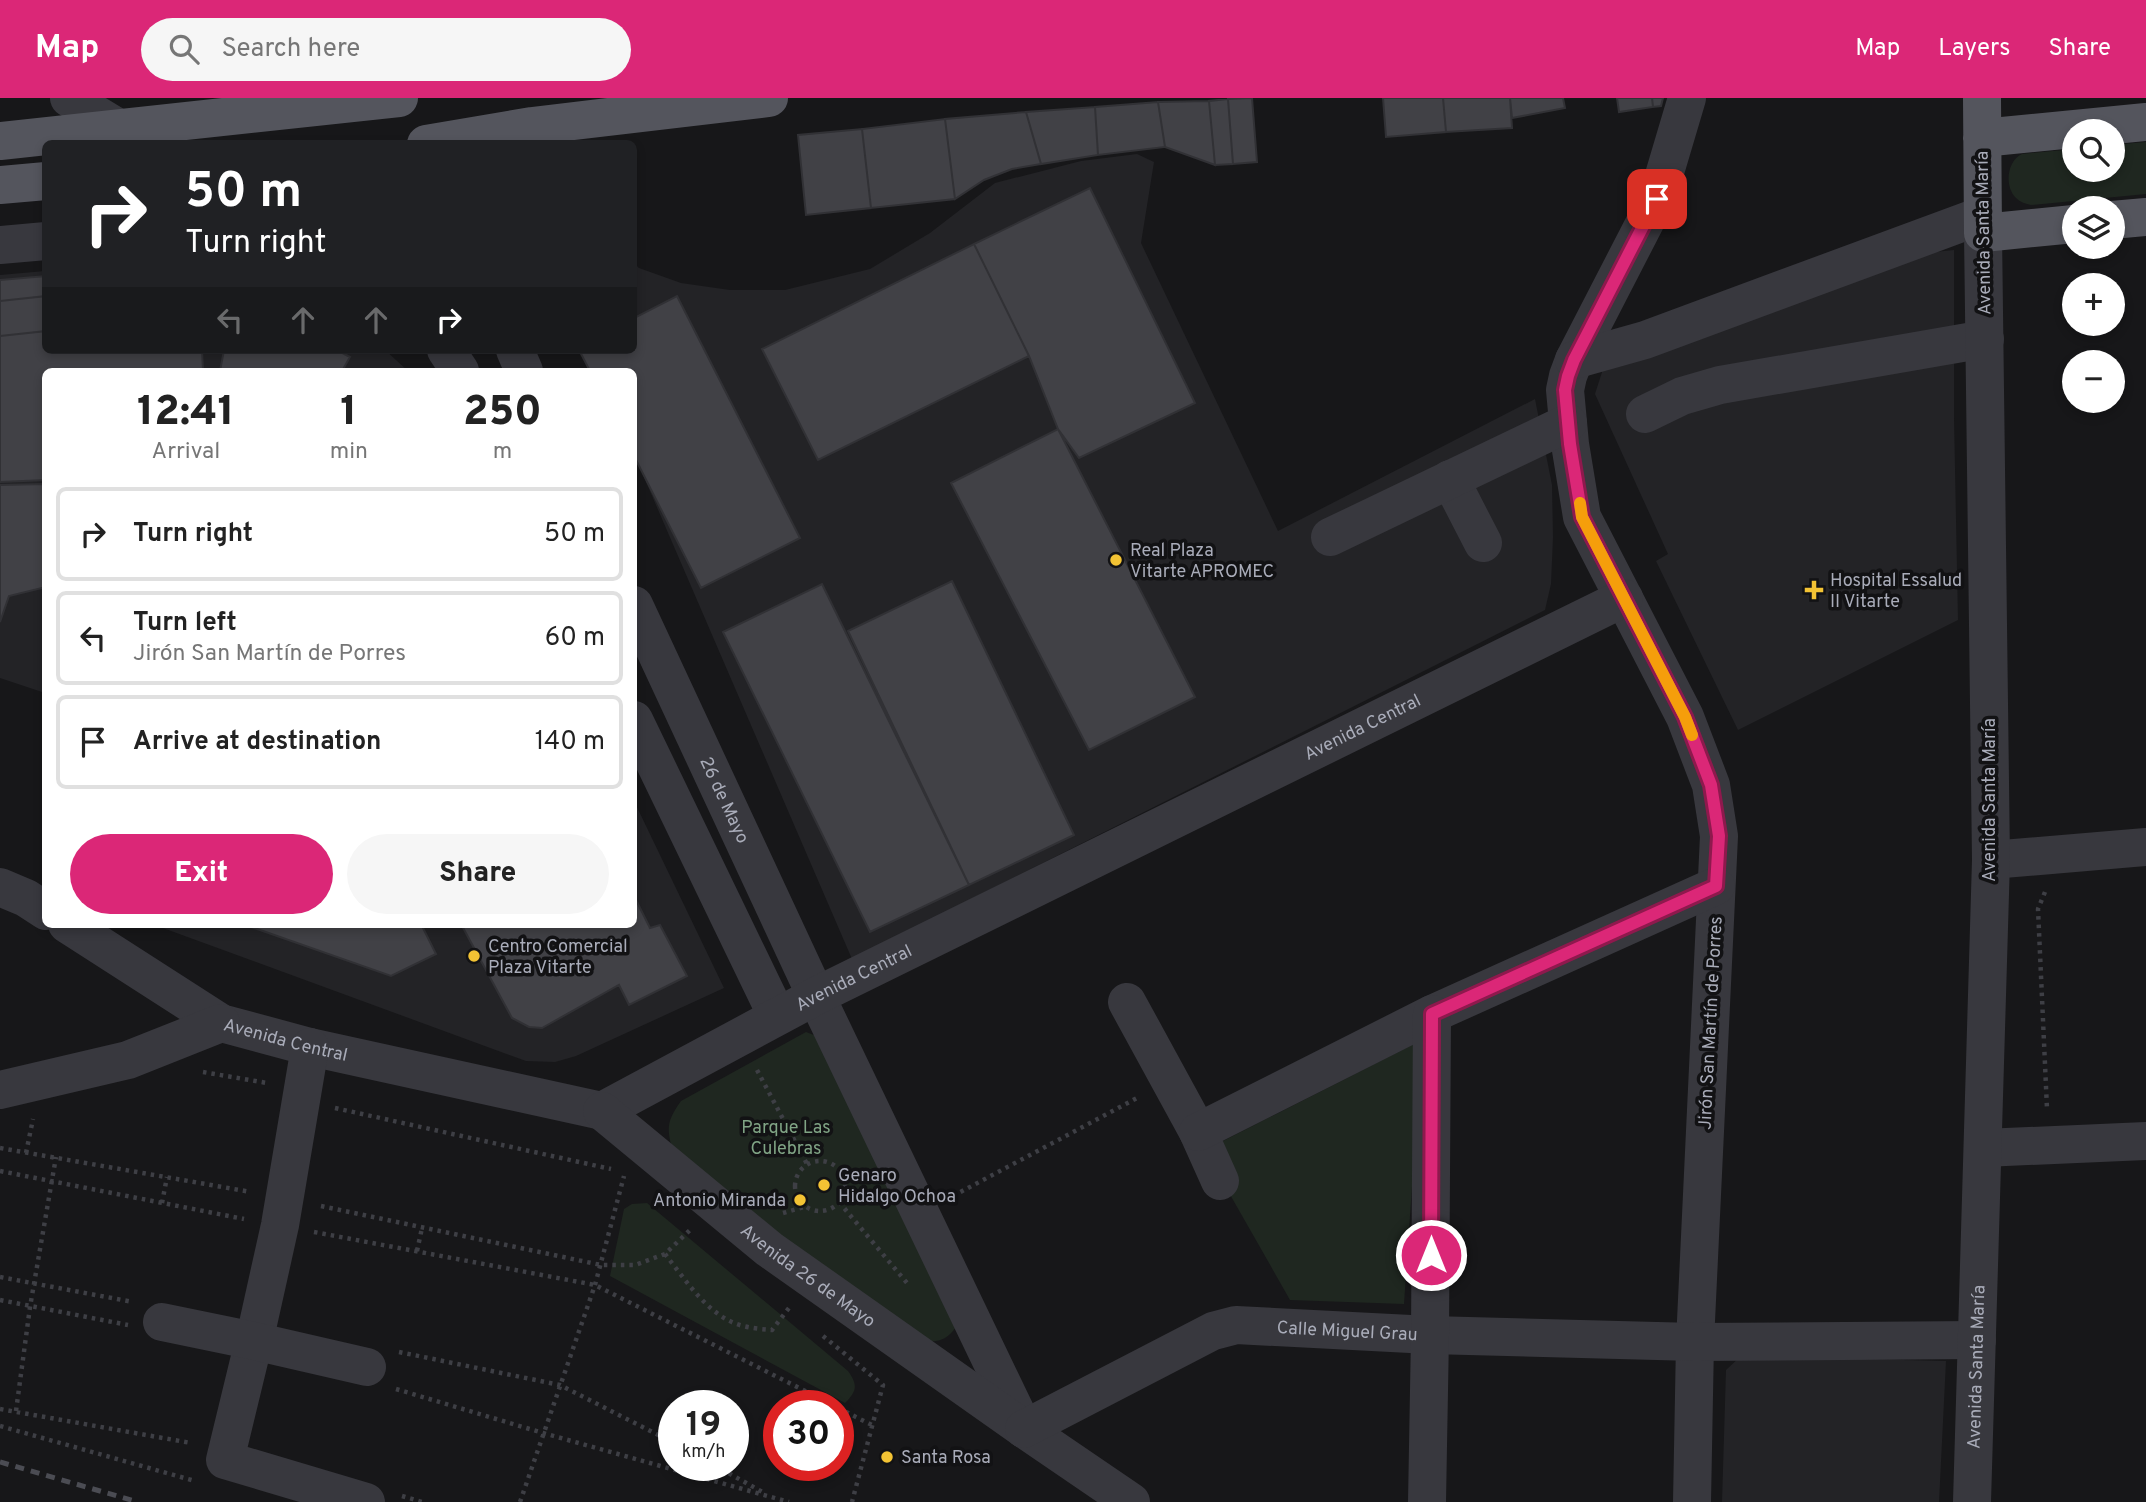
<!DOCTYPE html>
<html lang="en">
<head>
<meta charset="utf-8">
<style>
	body { margin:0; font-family:Overpass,sans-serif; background:#f6f6f6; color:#222; height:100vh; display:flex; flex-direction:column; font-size:26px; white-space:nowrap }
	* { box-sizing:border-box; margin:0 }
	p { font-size:23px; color:#767676 }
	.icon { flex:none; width:38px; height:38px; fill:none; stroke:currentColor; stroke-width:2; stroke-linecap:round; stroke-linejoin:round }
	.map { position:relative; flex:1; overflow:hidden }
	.drawer { position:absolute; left:42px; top:270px; width:595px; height:560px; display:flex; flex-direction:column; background:#fff; border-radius:10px; box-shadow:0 4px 10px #0003 }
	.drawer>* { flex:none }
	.hud { position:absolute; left:42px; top:42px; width:595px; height:214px; border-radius:10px; box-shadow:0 4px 10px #0003; background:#202124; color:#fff; overflow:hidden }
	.controls { position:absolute; left:2062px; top:21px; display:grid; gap:14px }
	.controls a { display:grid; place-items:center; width:63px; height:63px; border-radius:50%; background:#fff; box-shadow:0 4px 10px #0003; font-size:35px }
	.speed { position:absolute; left:658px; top:1292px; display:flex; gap:14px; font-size:35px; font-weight:700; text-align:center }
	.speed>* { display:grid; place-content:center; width:91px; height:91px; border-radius:50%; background:#fff; box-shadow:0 4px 10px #0003; line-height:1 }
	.speed small { font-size:18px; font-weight:400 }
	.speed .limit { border:10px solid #d22; background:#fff; color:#111 }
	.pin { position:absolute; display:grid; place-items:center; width:60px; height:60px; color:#fff; margin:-30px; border-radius:14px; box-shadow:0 4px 10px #0006 }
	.me { position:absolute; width:77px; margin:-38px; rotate:0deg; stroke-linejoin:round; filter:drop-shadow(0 0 5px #0008) }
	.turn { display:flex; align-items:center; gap:24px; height:147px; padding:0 28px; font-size:32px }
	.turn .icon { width:91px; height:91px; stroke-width:2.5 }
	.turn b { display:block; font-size:49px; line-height:60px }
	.lanes { display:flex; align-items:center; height:66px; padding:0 28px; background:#0003; justify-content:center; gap:35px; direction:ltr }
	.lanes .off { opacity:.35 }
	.eta { display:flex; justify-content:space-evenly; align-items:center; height:119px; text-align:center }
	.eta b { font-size:42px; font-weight:800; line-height:49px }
	.primary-button { display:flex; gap:14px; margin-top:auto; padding:14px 28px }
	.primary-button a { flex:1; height:80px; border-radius:42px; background:#db2777; color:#fff; font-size:28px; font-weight:800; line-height:80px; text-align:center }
	.primary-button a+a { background:#f6f6f6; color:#222 }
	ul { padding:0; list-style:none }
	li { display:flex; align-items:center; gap:21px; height:94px; margin:0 14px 10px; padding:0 14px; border:4px solid #e0e0e0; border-radius:10px }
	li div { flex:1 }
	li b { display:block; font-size:26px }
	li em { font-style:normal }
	header { display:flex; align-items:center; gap:42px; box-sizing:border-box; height:98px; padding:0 35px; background:#db2777; color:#fff }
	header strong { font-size:33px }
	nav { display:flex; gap:38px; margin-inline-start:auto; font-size:24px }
	.search { width:490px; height:63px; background:#f6f6f6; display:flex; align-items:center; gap:18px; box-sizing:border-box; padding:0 24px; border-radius:38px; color:#767676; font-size:26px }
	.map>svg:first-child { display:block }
</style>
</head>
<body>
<header>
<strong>Map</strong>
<div class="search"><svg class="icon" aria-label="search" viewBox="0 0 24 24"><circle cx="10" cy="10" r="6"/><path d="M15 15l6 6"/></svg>Search here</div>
<nav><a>Map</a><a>Layers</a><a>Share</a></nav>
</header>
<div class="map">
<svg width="2146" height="1404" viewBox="0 0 2146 1404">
	<rect width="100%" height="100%" fill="#171719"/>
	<!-- built -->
	<path fill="#232326" d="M1137 56 1154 64 1141 145 1278 433 1535 301 1552 387 1553 439 1551 486 1545 512 852 861 634 356V165L639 170 681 185 730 192H785L870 171 930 135 995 85 1081 63Z
		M1954 152V320L1958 522 1738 632 1656 463 1668 456 1595 296 1603 271 1915 156Z
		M45 173 46 252H385L408 273H46L45 595 0 580V177Z
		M634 703 724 890 576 958 555 964 526 963 152 826H634Z
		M1741 1258 1946 1263 1939 1404H1722L1726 1272Z"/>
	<!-- green -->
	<path fill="#1f2720" d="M2146 44V96L2031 107C2026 106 2020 104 2016 100 2004 88 2007 63 2022 56L2074 51V72H2112V47Z
		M806 934 827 942 961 1222C946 1245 939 1245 913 1242L673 1053C666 1030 667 1023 681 1003Z
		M1422 942 1404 1206 1290 1202 1220 1079 1221 1044Z
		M647 1105 848 1273C858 1287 857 1293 845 1305L610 1178 624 1111 632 1106Z"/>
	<!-- building -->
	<path fill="#414146" stroke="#313135" stroke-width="2" d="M1252 0 1257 64 1233 66 1228 1Z
		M1383 0H1443L1446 34 1386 39Z
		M1443 0H1510L1512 30 1446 34Z
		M1510 0H1563L1565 10 1512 20Z
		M1617 0H1652L1653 9 1619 14Z
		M1652 0H1663L1661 8 1653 9Z
		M1228 1 1233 66 1215 67 1209 3Z
		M1209 3 1215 67 1165 49 1158 4Z
		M1158 4 1165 49 1098 57 1095 9Z
		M1095 9 1098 57 1041 66 1026 14Z
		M1026 14 1041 66 1012 71 984 82 955 101 945 21Z
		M945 21 955 101 871 110 862 31Z
		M862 31 871 110 806 117 798 37Z
		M1090 90 1195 305 1079 360 1058 331 1029 258 974 146Z
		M974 146 1029 258 818 362 762 251Z
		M46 178V198L0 203V182Z
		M46 198V233L0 238V203Z
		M677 198 800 440 701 490 634 358V273H590L579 252H634V220Z
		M46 233V252H202L203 273H46V382L0 384V238Z
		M224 252H305L309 254 310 252H337L350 259 342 273H220Z
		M1058 331 1195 599 1089 652 951 385Z
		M46 386V489L9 498 0 524V387Z
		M952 483 1074 737 969 787 848 533Z
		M822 486 969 787 870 834 723 534Z
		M634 798 650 830 660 827 687 878 629 907 619 887 542 930 529 929 512 920 461 826H634Z
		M243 826H421L436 856 391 878Z"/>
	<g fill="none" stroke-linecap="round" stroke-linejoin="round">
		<!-- path -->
		<path stroke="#3e3f45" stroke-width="4.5" stroke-dasharray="3.5 5" stroke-linecap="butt" d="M2045 794 2038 811 2047 1011
			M757 972 807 1066
			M203 974 267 985
			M335 1010 611 1071
			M0 1050 251 1094
			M26 1055 33 1021
			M795 1088a25 25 0 1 1 50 0a25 25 0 1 1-50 0Z
			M0 1073 244 1121
			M844 1094 871 1099
			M953 1098 1137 1000
			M839 1104 907 1185
			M162 1105 167 1079
			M321 1108 601 1167H635L665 1156 690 1132
			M783 1115 804 1109
			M314 1134 595 1187 833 1307
			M417 1153 422 1130
			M665 1156C684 1180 705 1213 734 1225 746 1230 760 1231 772 1232L789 1210
			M0 1179 133 1204
			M0 1202 128 1227
			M823 1238 883 1287 852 1404
			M399 1254 560 1287 674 1345
			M396 1291 543 1335 789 1404
			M838 1310 872 1327
			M0 1311 191 1345
			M16 1313 30 1209 56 1059
			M0 1328 195 1383
			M714 1367 766 1396
			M402 1398 422 1404
			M520 1404 595 1187 624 1078"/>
		<!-- minor -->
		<g stroke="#38383e" stroke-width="38">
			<path d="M69 0 117 29"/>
			<path d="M1687 0 1657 101 1574 262 1568 278 1565 292 1570 346 1582 419 1685 619 1711 687 1719 738 1695 1244 1692 1404"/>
			<path d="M0 147 46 143"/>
			<path d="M446 252 460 273"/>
			<path d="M515 252 524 273"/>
			<path d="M1574 262 1645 242 1983 117"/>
			<path d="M1645 316 1682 298 1720 287 1985 241"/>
			<path d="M1450 381 1483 445"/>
			<path d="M1330 439 1568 325"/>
			<path id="s1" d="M634 507 816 898 1024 1331"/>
			<path d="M634 622 777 918"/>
			<path d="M1991 762 2146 749"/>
			<path d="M0 789 26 800 46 813"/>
			<path id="s2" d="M67 826 221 925 310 949 602 1013 816 898 1624 500"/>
			<path d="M1127 904 1198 1034 1220 1083"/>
			<path d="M310 949 280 1127 258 1226 225 1362 366 1404"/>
			<path d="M0 992 128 962 221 925"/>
			<path id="s3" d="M602 1013 769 1151 1024 1331 1131 1404"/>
			<path d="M1198 1034 1432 916 1716 788"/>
			<path d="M1983 1050 2146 1043"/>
			<path d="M162 1224 254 1243 367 1269"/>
			<path id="s4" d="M1024 1331 1213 1233 1236 1227 1430 1237 1695 1244 1977 1242"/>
			<path d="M1427 1404 1430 1237 1432 916"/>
			<path id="s5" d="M1972 1404 1991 762 1983 135"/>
		</g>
		<!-- major -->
		<path stroke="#54555d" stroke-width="38" d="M1982 0 1983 135 2074 126
			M1982 40 2146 24
			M0 43 399 0
			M426 46 532 28 769 0
			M0 87 46 83
			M2112 122 2146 119"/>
		<!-- rail -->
		<path stroke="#4b4c53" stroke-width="5" stroke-dasharray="9 7" stroke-linecap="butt" d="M0 1364 138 1404"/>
	</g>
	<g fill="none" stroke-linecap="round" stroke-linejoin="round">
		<defs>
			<path id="route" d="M1431 1157 1432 916 1716 788 1719 738 1711 687 1685 619 1582 419 1570 346 1565 292 1568 278 1574 262 1657 101"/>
		</defs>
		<!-- route casing -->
		<use href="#route" stroke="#8e194d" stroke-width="18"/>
		<!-- route -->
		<use href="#route" stroke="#db2777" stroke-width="12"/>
		<!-- slow -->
		<path stroke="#f59e0b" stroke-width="12" d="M1580 405 1582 419 1685 619 1692 637"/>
	</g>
	<!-- markers -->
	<g fill="#f3c334" stroke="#121214" stroke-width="2.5">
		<circle cx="1116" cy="462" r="7"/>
		<path d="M1810.5 481.5h7v7h7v7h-7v7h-7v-7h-7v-7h7z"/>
		<circle cx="474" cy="858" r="7"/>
		<circle cx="824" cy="1087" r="7"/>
		<circle cx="800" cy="1102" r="7"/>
		<circle cx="887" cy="1359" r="7"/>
	</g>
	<g text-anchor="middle" stroke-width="7" stroke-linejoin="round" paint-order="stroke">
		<!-- street labels -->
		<g font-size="18" fill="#a9acb9" stroke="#121214">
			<text transform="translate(1983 135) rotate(-91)" y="6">Avenida Santa María</text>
			<text dy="6" stroke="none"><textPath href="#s2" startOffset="1426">Avenida Central</textPath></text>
			<text dy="6" stroke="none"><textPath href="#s1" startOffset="215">26 de Mayo</textPath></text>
			<text transform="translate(1989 702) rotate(-90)" y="6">Avenida Santa María</text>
			<text dy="6" stroke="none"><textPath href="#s2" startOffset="859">Avenida Central</textPath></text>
			<text transform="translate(1710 925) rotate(-87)" y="6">Jirón San Martín de Porres</text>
			<text dy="6" stroke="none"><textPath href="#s2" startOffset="250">Avenida Central</textPath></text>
			<text dy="6" stroke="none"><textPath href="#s3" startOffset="264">Avenida 26 de Mayo</textPath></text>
			<text dy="6" stroke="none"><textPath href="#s4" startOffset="348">Calle Miguel Grau</textPath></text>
			<text dy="6" stroke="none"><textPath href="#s5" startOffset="135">Avenida Santa María</textPath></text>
		</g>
		<!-- poi labels -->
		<g font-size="18" fill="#a9acb9" stroke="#121214" text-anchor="start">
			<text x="1130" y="458">Real Plaza<tspan x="1130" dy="21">Vitarte APROMEC</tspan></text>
			<text x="1830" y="488">Hospital Essalud<tspan x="1830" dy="21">II Vitarte</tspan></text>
			<text x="488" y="854">Centro Comercial<tspan x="488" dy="21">Plaza Vitarte</tspan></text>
			<text x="838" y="1083">Genaro<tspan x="838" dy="21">Hidalgo Ochoa</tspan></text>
			<text x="786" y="1108" text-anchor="end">Antonio Miranda</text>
			<text x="901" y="1365">Santa Rosa</text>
		</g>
		<!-- park labels -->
		<g font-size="18" fill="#80a485" stroke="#121214">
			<text x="786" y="1035">Parque Las<tspan x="786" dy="21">Culebras</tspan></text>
		</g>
	</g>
</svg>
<div class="controls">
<a><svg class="icon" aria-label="search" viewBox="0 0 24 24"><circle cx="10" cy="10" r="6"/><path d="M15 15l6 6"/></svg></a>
<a><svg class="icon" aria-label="layers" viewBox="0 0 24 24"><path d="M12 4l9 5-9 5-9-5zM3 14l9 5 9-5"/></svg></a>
<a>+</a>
<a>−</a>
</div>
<div class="speed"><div>19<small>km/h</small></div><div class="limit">30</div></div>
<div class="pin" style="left:1657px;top:101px;background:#d93025"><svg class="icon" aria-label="arrive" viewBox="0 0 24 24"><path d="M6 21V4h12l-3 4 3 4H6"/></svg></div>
<svg class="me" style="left:1431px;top:1157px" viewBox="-20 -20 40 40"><circle r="17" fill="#db2777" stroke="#fff" stroke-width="3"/><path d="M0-11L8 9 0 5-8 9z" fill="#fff"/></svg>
<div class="hud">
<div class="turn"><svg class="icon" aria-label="right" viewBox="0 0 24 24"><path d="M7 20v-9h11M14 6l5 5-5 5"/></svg><div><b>50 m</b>Turn right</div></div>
<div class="lanes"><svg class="icon off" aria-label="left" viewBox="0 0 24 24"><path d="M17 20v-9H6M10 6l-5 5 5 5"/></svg><svg class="icon off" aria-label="ahead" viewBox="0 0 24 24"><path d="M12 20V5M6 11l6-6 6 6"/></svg><svg class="icon off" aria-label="ahead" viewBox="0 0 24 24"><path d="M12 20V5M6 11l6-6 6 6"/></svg><svg class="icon" aria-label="right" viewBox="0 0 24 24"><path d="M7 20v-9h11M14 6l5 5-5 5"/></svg></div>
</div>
<section class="drawer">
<div class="eta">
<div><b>12:41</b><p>Arrival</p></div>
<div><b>1</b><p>min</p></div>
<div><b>250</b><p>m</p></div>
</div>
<ul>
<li><svg class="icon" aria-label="right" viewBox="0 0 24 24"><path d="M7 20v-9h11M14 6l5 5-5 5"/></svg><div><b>Turn right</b></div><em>50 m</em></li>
<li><svg class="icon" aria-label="left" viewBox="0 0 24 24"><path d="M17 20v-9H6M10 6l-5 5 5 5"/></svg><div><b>Turn left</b><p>Jirón San Martín de Porres</p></div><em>60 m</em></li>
<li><svg class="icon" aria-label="arrive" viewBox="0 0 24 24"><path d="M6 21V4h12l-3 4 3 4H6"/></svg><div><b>Arrive at destination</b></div><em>140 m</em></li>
</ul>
<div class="primary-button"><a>Exit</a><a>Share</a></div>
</section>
</div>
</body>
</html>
